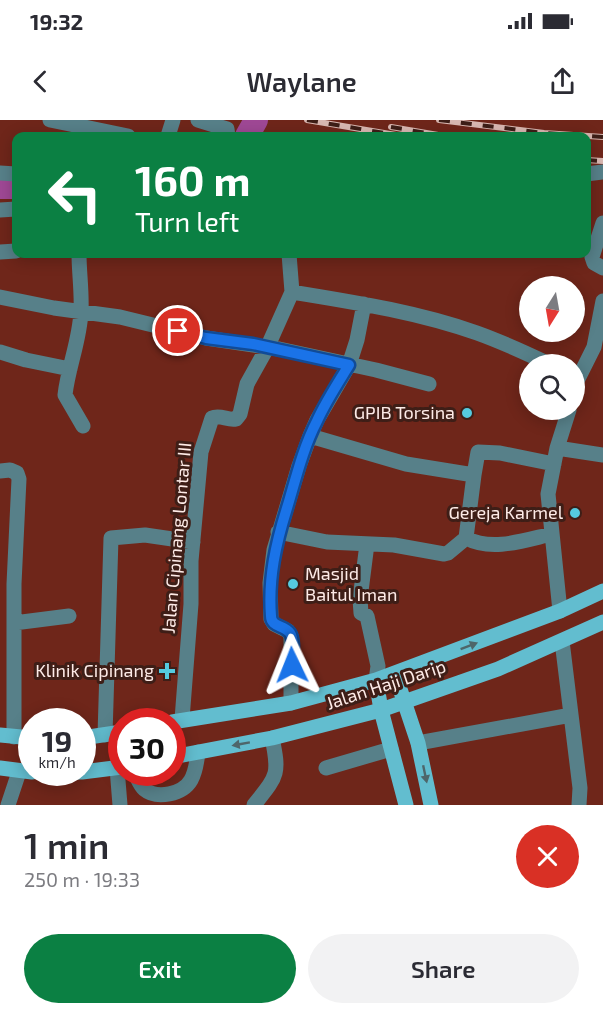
<!DOCTYPE html>
<html lang="en">
<head>
<meta charset="utf-8">
<style>
	body { margin:0; font-family:"Exo 2",sans-serif; background:#f2f2f3; color:#2b2b33; height:100vh; display:flex; flex-direction:column; font-size:22px; white-space:nowrap }
	* { box-sizing:border-box; margin:0 }
	p { font-size:20px; color:#7c7c81 }
	.icon { flex:none; width:33px; height:33px; fill:none; stroke:currentColor; stroke-width:2; stroke-linecap:round; stroke-linejoin:round }
	.map { position:relative; height:685px; overflow:hidden }
	.drawer { display:flex; flex-direction:column; background:#fff; flex:1 }
	.drawer>* { flex:none }
	.hud { position:absolute; left:12px; top:12px; width:579px; height:126px; border-radius:12px; box-shadow:0 3px 15px #0003; background:#0b8043; color:#fff; overflow:hidden }
	.needle { width:39px; rotate:191deg }
	.controls { position:absolute; left:519px; top:156px; display:grid; gap:12px }
	.controls a { display:grid; place-items:center; width:66px; height:66px; border-radius:50%; background:#fff; box-shadow:0 3px 15px #0003; font-size:30px }
	.speed { position:absolute; left:18px; top:588px; display:flex; gap:12px; font-size:30px; font-weight:700; text-align:center }
	.speed>* { display:grid; place-content:center; width:78px; height:78px; border-radius:50%; background:#fff; box-shadow:0 3px 15px #0003; line-height:1 }
	.speed small { font-size:15px; font-weight:400 }
	.speed .limit { border:9px solid #d22; background:#fff; color:#111 }
	.pin { position:absolute; display:grid; place-items:center; width:51px; height:51px; color:#fff; margin:-26px; border:3px solid #fff; border-radius:50%; box-shadow:0 2px 6px #0007 }
	.me { position:absolute; width:66px; margin:-33px; rotate:358deg; stroke-linejoin:round; filter:drop-shadow(0 0 4px #0008) }
	.turn { display:flex; align-items:center; gap:21px; height:126px; padding:0 24px; font-size:27px }
	.turn .icon { width:78px; height:78px; stroke-width:2.5 }
	.turn b { display:block; font-size:42px; line-height:51px }
	.round { display:grid; place-items:center; flex:none; width:63px; height:63px; border-radius:32px; background:#f2f2f3 }
	.head { display:flex; align-items:center; justify-content:space-between; height:102px; padding:0 24px }
	h1 { font-size:36px; font-weight:600; line-height:45px }
	.button { display:flex; gap:12px; margin-top:auto; padding:12px 24px }
	.button a { flex:1; height:69px; border-radius:36px; background:#0b8043; color:#fff; font-size:24px; font-weight:600; line-height:69px; text-align:center }
	.button a+a { background:#f2f2f3; color:#2b2b33 }
	.status { display:flex; justify-content:space-between; align-items:center; height:42px; padding:0 30px; background:#fff; direction:ltr }
	.status svg { height:16px; fill:currentColor }
	header { display:flex; justify-content:space-between; align-items:center; height:78px; padding:0 24px; background:#fff; font-size:27px; font-weight:600 }
	.map>svg:first-child { display:block }
</style>
</head>
<body>
<div class="status"><b>19:32</b><svg viewBox="0 0 49 12"><path d="M0 12V9h3v3zM5 12V6h3v6zM10 12V3h3v9zM15 12V0h3v12zM26 1h20v11H26zM47 4h2v5h-2z"/></svg></div>
<header><svg class="icon" aria-label="back" viewBox="0 0 24 24"><path d="M15 5l-7 7 7 7"/></svg>Waylane<svg class="icon" aria-label="share" viewBox="0 0 24 24"><path d="M12 15V3M7 8l5-5 5 5M5 13v7h14v-7"/></svg></header>
<div class="map">
<svg width="603" height="685" viewBox="0 0 603 685">
	<rect width="100%" height="100%" fill="#6f261a"/>
	<g fill="none" stroke-linecap="round" stroke-linejoin="round">
		<!-- river -->
		<path stroke="#9f4895" stroke-width="24" d="M247 16 256 0
			M0 67H16"/>
		<!-- minor -->
		<path stroke="#578089" stroke-width="15" d="M50 0 128 16
			M198 0 227 9 228 16
			M168 16 173 0
			M0 53 16 54
			M586 54 603 52
			M0 90 16 89
			M603 103 592 137 594 143 603 148
			M0 132 16 131
			M79 134C79 152 82 172 81 191 80 220 68 247 65 275L83 306
			M289 134 292 172C353 182 418 192 477 213 502 222 526 233 549 244
			M0 177 54 188 120 197 206 218 279 229 376 250 429 264
			M0 232 26 240 70 249
			M578 259 594 227 603 181
			M310 316 406 344 474 355 466 418
			M557 328 603 335
			M0 351 10 350 17 353 19 359 14 464V617
			M474 355 478 332 500 333 554 344
			M278 412 327 422 394 425 444 434 448 433 466 418C492 432 525 420 552 414
			M367 424 360 479 361 493 367 496 378 546 376 560
			M560 491 548 374 557 328 569 290
			M14 503 69 496
			M562 521 580 668 579 685
			M291 583V516L288 511 274 504 271 499 270 463 274 430 299 346 310 316 317 300 349 245 357 220 364 184
			M182 599 191 484V441L201 332 212 298C220 294 228 301 236 299L240 294 247 264 267 228 292 172
			M105 615 111 418 145 415 193 422
			M418 623 571 595
			M117 648 120 685
			M326 648 391 629
			M134 652C137 657 140 666 144 669 157 680 183 674 191 660 196 651 197 641 198 632
			M8 685 19 652
			M254 685C277 656 280 655 272 618"/>
		<!-- major -->
		<path stroke="#62bdcf" stroke-width="15" d="M395 554 418 623 431 685
			M376 560 381 590 406 685
			M172 602 291 583 376 560 560 491 603 471
			M0 615 32 618
			M82 618 122 612
			M172 637 272 618 381 590 498 549 603 502
			M0 648 32 652
			M44 652H82
			M82 652 122 647"/>
		<defs>
			<path id="rail" d="M307 0 402 16
				M439 0 544 13 603 17
				M391 7 444 16
				M586 40 603 41"/>
		</defs>
		<!-- rail casing -->
		<use href="#rail" stroke="#d9b8b2" stroke-width="6"/>
		<!-- rail -->
		<use href="#rail" stroke="#3e1e17" stroke-width="4" stroke-dasharray="11" stroke-linecap="butt"/>
	</g>
	<!-- one-way arrows -->
	<defs><path id="oneway-solid" d="M-6-.8H1V-3.2L6.5 0L1 3.2V.8H-6Z" transform="scale(1.5)"/></defs>
	<g fill="#4e666a">
		<use href="#oneway-solid" transform="translate(469 526) rotate(-21)"/>
		<use href="#oneway-solid" transform="translate(241 624) rotate(170)"/>
		<use href="#oneway-solid" transform="translate(425 654) rotate(78)"/>
	</g>
	<g fill="none" stroke-linecap="round" stroke-linejoin="round">
		<defs>
			<path id="route" d="M178 211 206 218 253 224 349 245C338 263 326 281 317 301 303 328 296 358 287 388 276 423 268 458 271 496 271 507 284 505 290 513 295 521 292 536 292 545"/>
		</defs>
		<!-- route casing -->
		<use href="#route" stroke="#114b97" stroke-width="15"/>
		<!-- route -->
		<use href="#route" stroke="#1a73e8" stroke-width="10"/>
	</g>
	<!-- markers -->
	<g fill="#55cadf" stroke="#3e1e17" stroke-width="2">
		<circle cx="467" cy="293" r="6"/>
		<circle cx="575" cy="393" r="6"/>
		<circle cx="293" cy="464" r="6"/>
		<path d="M164 542h6v6h6v6h-6v6h-6v-6h-6v-6h6z"/>
	</g>
	<g text-anchor="middle" stroke-width="6" stroke-linejoin="round" paint-order="stroke">
		<!-- poi labels -->
		<g font-size="18" fill="#feebe7" stroke="#3e1e17" text-anchor="end">
			<text x="455" y="299">GPIB Torsina</text>
			<text x="563" y="399">Gereja Karmel</text>
			<text x="305" y="460" text-anchor="start">Masjid<tspan x="305" dy="21">Baitul Iman</tspan></text>
			<text x="154" y="557">Klinik Cipinang</text>
		</g>
		<!-- street labels -->
		<g font-size="18" fill="#feebe7" stroke="#3e1e17">
			<text transform="translate(177 418) rotate(-85)" y="6">Jalan Cipinang Lontar III</text>
			<text transform="translate(386 565) rotate(-18)" y="6">Jalan Haji Darip</text>
		</g>
	</g>
</svg>
<div class="controls">
<a><svg class="needle" viewBox="-14 -14 28 28"><path d="M0-13l5 13h-10z" fill="#e53935"/><path d="M0 13l5-13h-10z" fill="#7c7c81"/></svg></a>
<a><svg class="icon" aria-label="search" viewBox="0 0 24 24"><circle cx="10" cy="10" r="6"/><path d="M15 15l6 6"/></svg></a>
</div>
<div class="speed"><div>19<small>km/h</small></div><div class="limit">30</div></div>
<div class="pin" style="left:178px;top:211px;background:#d93025"><svg class="icon" aria-label="arrive" viewBox="0 0 24 24"><path d="M6 21V4h12l-3 4 3 4H6"/></svg></div>
<svg class="me" style="left:292px;top:545px" viewBox="-20 -20 40 40"><path d="M0-17L14 15 0 8-14 15z" fill="#1a73e8" stroke="#fff" stroke-width="4"/></svg>
<div class="hud">
<div class="turn"><svg class="icon" aria-label="left" viewBox="0 0 24 24"><path d="M17 20v-9H6M10 6l-5 5 5 5"/></svg><div><b>160 m</b>Turn left</div></div>
</div>
</div>
<section class="drawer">
<div class="head"><div><h1>1 min</h1><p>250 m · 19:33</p></div><a class="round" style="background:#d93025;color:#fff"><svg class="icon" aria-label="close" viewBox="0 0 24 24"><path d="M6 6l12 12M18 6L6 18"/></svg></a></div>
<div class="button"><a>Exit</a><a>Share</a></div>
</section>
</body>
</html>
